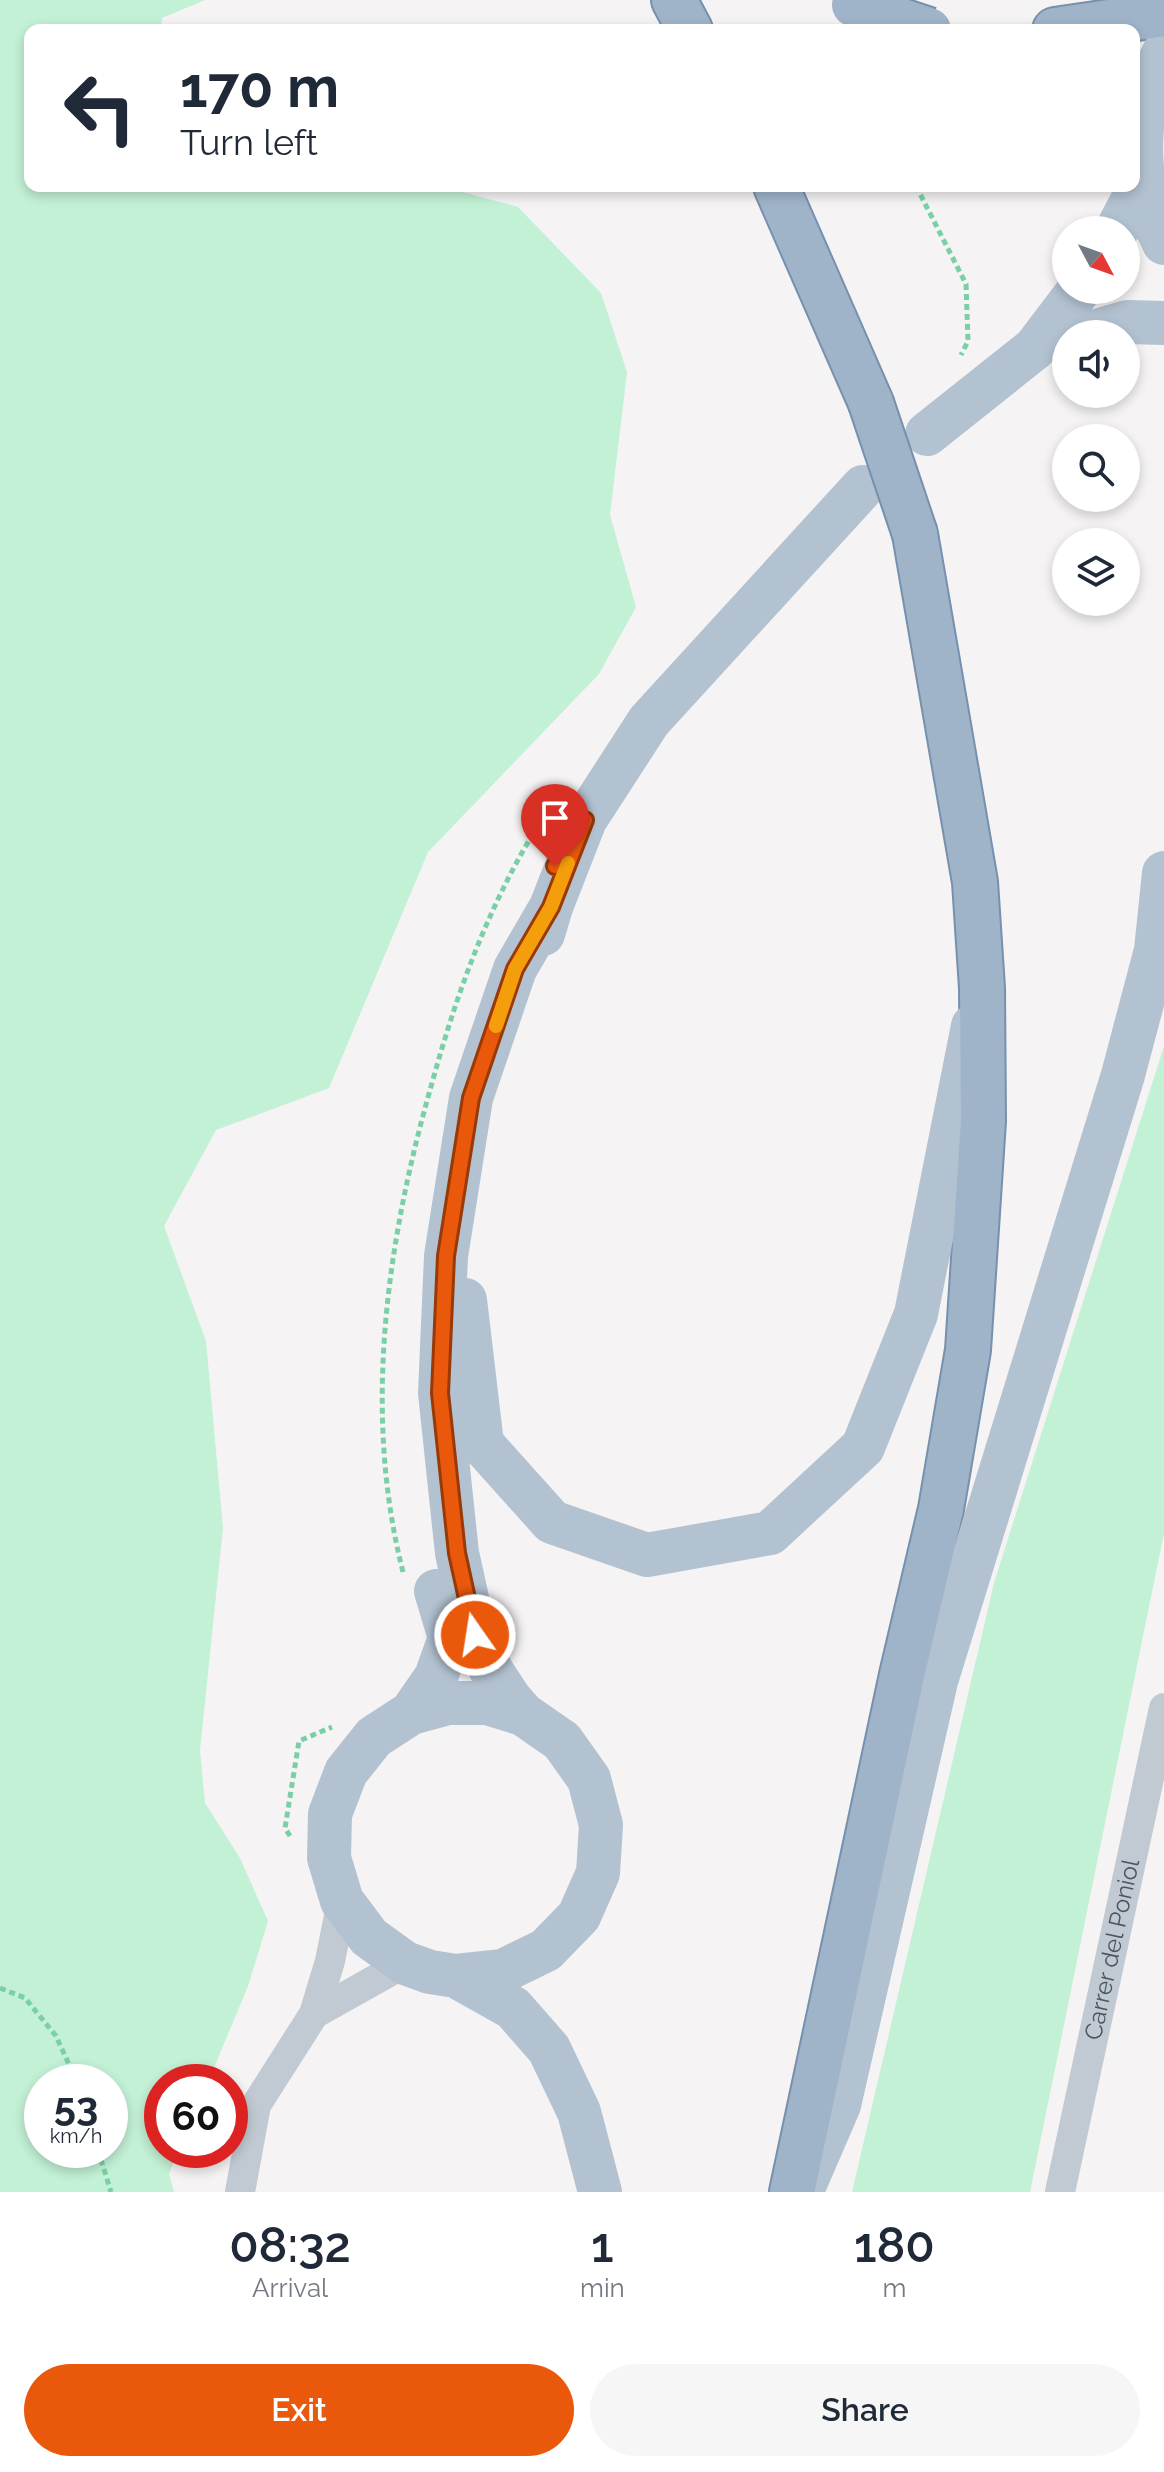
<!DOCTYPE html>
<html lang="en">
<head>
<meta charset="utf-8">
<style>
	body { margin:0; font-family:Raleway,sans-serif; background:#f6f6f7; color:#1f2937; height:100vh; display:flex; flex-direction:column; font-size:30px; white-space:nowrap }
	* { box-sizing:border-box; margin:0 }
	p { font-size:26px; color:#747a83 }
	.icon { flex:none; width:44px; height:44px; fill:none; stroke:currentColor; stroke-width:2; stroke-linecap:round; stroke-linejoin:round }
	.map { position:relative; height:2192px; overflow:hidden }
	.side { display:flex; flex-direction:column; background:#fff; flex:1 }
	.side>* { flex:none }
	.top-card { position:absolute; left:24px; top:24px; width:1116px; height:168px; border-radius:16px; box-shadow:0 4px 12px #0003; background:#fff; color:#1f2937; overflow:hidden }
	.needle { width:52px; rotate:131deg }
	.buttons { position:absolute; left:1052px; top:216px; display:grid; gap:16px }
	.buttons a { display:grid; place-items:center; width:88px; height:88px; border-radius:50%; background:#fff; box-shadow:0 4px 12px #0003; font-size:40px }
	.speed { position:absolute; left:24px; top:2064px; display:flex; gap:16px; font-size:40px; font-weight:700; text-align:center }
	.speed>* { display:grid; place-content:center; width:104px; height:104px; border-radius:50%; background:#fff; box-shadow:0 4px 12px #0003; line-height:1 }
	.speed small { font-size:20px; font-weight:400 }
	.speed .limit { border:12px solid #d22; background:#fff; color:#111 }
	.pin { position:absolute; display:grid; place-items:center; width:68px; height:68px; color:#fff; margin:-82px -34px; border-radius:50% 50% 50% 0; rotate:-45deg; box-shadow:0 0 8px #0007 }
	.pin .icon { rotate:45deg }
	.me { position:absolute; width:88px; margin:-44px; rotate:347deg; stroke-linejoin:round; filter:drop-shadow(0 0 6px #0008) }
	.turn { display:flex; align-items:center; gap:28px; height:168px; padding:0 24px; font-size:36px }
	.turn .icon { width:104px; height:104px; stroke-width:2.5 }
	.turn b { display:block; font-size:56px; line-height:68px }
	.eta { display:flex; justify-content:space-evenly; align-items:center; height:136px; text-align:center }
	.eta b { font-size:48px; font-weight:600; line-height:56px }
	.action { display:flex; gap:16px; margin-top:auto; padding:16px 24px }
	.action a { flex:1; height:92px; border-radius:48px; background:#ea580c; color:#fff; font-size:32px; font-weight:600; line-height:92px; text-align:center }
	.action a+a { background:#f6f6f7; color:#1f2937 }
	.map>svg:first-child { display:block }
</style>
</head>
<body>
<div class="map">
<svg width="1164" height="2192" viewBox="0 0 1164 2192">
	<rect width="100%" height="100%" fill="#f5f3f3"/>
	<!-- green -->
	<path fill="#c3f1d5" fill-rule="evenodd" d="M0 0H205L162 18 161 30H30V186H440L518 207 601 293 627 372 610 515 636 607 599 674 428 852 329 1088 216 1130 164 1226 206 1341 223 1528 200 1750 205 1803 240 1858 268 1921 248 1986 208 2082H162V2150H179L169 2174 174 2192H0ZM42 2082H110V2150H42Z
		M1164 1046V1533L1030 2192H852L994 1583Z"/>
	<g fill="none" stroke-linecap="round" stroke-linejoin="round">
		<defs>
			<path id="trunk" d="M674 0 690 30
				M1055 30 1164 14
				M776 186 871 403
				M792 2192 902 1675 941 1509 968 1350 983 1121 982 988 975 882 915 534"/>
		</defs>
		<!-- trunk casing -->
		<use href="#trunk" stroke="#7690ad" stroke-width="48"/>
		<!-- path -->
		<path stroke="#7ad0a6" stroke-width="5" stroke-dasharray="6 4" stroke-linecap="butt" d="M916 186 966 284 968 341 961 355
			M403 1572C362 1412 387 1240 432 1083 456 996 485 915 531 837
			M290 1836 285 1828 299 1741 332 1727
			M0 1988 25 1998 56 2036 77 2082
			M98 2150 111 2192"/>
		<!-- minor -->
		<g stroke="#c1cad2" stroke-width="30">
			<path d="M314 2014 405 1963"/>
			<path d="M240 2192 256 2105 314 2014 330 1961 342 1901"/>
			<path id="s1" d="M1060 2192 1164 1708"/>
		</g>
		<!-- primary -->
		<path stroke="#b3c2d1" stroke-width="44" d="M1164 52C1134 110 1133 184 1164 243
			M1117 230 1143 180
			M1086 334 1127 322 1164 323
			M927 434 1035 348 1079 290
			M570 843 649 721 863 487
			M543 934 551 907 585 820
			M465 1300 482 1444 552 1522 647 1555 770 1533 863 1447 916 1314 973 1026
			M411 1713 436 1677 450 1638 436 1591
			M523 1714 487 1703H448L411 1713 374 1737 346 1772 330 1814 329 1858 342 1901 369 1937 405 1963 430 1972 456 1976 503 1971 546 1950 579 1916 598 1873 601 1825 589 1779 562 1741 523 1714 510 1699 491 1670 475 1635 457 1553 440 1393 446 1256 471 1098 515 969 551 907
			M456 1976 513 2008 549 2049 579 2112 600 2192
			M804 2186 839 2105 936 1681 1123 1075 1156 950 1164 873"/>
		<!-- trunk -->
		<use href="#trunk" stroke="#9fb4c9" stroke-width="44"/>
		<defs>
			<path id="trunk-bridge" d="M854 5 929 30
				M871 403 915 534"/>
		</defs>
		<!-- trunk-bridge casing -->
		<use href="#trunk-bridge" stroke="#7690ad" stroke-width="48" stroke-linecap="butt"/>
		<!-- trunk-bridge -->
		<use href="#trunk-bridge" stroke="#9fb4c9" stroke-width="44"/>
	</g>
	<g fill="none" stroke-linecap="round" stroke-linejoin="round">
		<defs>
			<path id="route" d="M475 1635 457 1553 440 1393 446 1256 471 1098 515 969 551 907 585 820 555 866"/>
		</defs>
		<!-- route casing -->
		<use href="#route" stroke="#983908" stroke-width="20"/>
		<!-- route -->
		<use href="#route" stroke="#ea580c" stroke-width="14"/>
		<!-- slow -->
		<path stroke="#f59e0b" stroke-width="14" d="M496 1026 515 969 551 907 568 863"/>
	</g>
	<g text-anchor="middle" stroke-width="6" stroke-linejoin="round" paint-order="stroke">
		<!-- street labels -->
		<g font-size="24" fill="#4a5661" stroke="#fff">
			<text dy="8" stroke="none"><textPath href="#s1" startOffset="248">Carrer del Poniol</textPath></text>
		</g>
	</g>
</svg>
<div class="buttons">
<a><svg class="needle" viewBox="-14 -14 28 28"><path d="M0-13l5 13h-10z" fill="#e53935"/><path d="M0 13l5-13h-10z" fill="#747a83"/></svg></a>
<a><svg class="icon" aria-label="sound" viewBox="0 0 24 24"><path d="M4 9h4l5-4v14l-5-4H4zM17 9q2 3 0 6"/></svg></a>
<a><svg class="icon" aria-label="search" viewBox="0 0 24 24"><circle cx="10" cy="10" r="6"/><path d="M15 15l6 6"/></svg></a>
<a><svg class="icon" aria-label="layers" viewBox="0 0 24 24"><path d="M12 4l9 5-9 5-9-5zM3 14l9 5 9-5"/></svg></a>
</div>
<div class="speed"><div>53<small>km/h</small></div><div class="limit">60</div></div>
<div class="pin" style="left:555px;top:866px;background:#d93025"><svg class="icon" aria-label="arrive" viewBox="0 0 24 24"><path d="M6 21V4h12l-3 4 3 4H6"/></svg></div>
<svg class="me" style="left:475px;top:1635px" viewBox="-20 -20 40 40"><circle r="17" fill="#ea580c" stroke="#fff" stroke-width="3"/><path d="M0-11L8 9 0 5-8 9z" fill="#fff"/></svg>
<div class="top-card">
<div class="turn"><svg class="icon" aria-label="left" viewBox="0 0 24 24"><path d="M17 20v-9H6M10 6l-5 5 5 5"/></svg><div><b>170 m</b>Turn left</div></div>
</div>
</div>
<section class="side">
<div class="eta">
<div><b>08:32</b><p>Arrival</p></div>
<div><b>1</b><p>min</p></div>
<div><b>180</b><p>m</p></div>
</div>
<div class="action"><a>Exit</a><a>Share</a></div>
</section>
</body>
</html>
